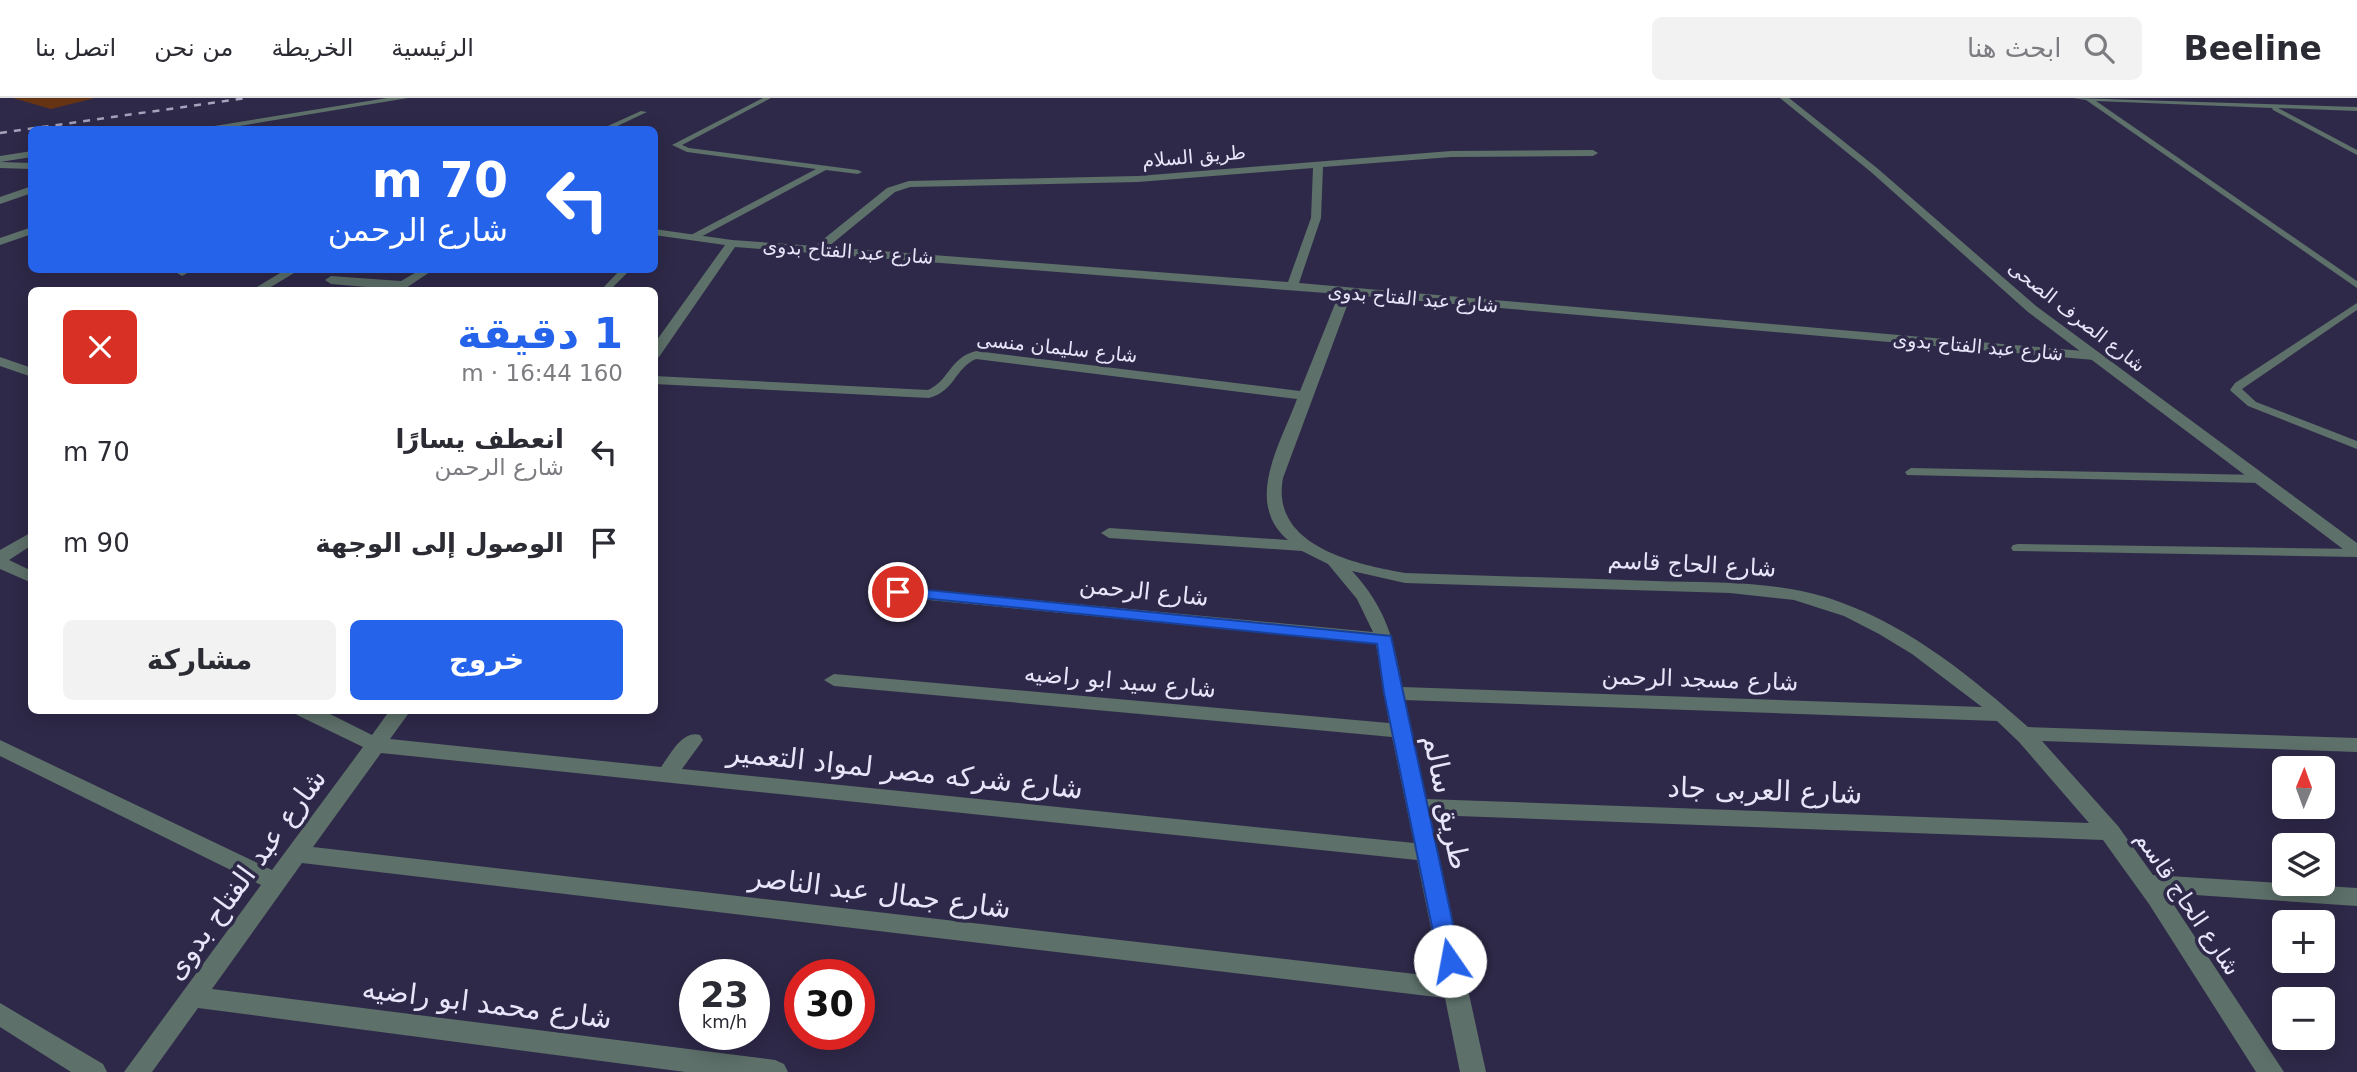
<!DOCTYPE html>
<html lang="ar">
<head>
<meta charset="utf-8">
<style>
	body { margin:0; font-family:"DejaVu Sans","Noto Sans Arabic",sans-serif; background:#f2f2f3; color:#2b2b33; direction:rtl; height:100vh; display:flex; flex-direction:column; font-size:26px; white-space:nowrap }
	* { box-sizing:border-box; margin:0 }
	p { font-size:23px; color:#7c7c81 }
	.icon { flex:none; width:38px; height:38px; fill:none; stroke:currentColor; stroke-width:2; stroke-linecap:round; stroke-linejoin:round }
	.map { position:relative; flex:1; overflow:hidden; direction:ltr }
	.side { position:absolute; left:28px; top:189px; width:630px; height:427px; display:flex; flex-direction:column; background:#fff; border-radius:10px; box-shadow:0 4px 18px #0003; direction:rtl }
	.side>* { flex:none }
	.top-card { position:absolute; left:28px; top:28px; width:630px; height:147px; border-radius:10px; box-shadow:0 4px 18px #0003; direction:rtl; background:#2563eb; color:#fff; overflow:hidden }
	.needle { width:46px; rotate:1deg }
	.buttons { position:absolute; left:2272px; top:658px; display:grid; gap:14px }
	.buttons a { display:grid; place-items:center; width:63px; height:63px; border-radius:10px; background:#fff; box-shadow:0 4px 18px #0003; font-size:35px }
	.speed { position:absolute; left:679px; top:861px; display:flex; gap:14px; font-size:35px; font-weight:700; text-align:center }
	.speed>* { display:grid; place-content:center; width:91px; height:91px; border-radius:50%; background:#fff; box-shadow:0 4px 18px #0003; line-height:1 }
	.speed small { font-size:18px; font-weight:400 }
	.speed .limit { border:10px solid #d22; background:#fff; color:#111 }
	.pin { position:absolute; display:grid; place-items:center; width:60px; height:60px; color:#fff; margin:-30px; border:4px solid #fff; border-radius:50%; box-shadow:0 2px 7px #0007 }
	.me { position:absolute; width:77px; margin:-38px; rotate:348deg; stroke-linejoin:round; filter:drop-shadow(0 0 5px #0008) }
	.turn { display:flex; align-items:center; gap:24px; height:147px; padding:0 35px; font-size:32px }
	.turn .icon { width:91px; height:91px; stroke-width:2.5 }
	.turn b { display:block; font-size:49px; line-height:60px }
	.round { display:grid; place-items:center; flex:none; width:74px; height:74px; border-radius:10px; background:#f2f2f3 }
	.headline { display:flex; align-items:center; justify-content:space-between; height:119px; padding:0 35px }
	h1 { font-size:42px; font-weight:600; line-height:52px; color:#2563eb }
	.button { display:flex; gap:14px; margin-top:auto; padding:14px 35px }
	.button a { flex:1; height:80px; border-radius:10px; background:#2563eb; color:#fff; font-size:28px; font-weight:600; line-height:80px; text-align:center }
	.button a+a { background:#f2f2f3; color:#2b2b33 }
	ul { padding:0; list-style:none }
	li { display:flex; align-items:center; gap:21px; height:91px; padding:0 35px }
	li div { flex:1 }
	li b { display:block; font-size:26px }
	li em { font-style:normal }
	header { display:flex; align-items:center; gap:42px; box-sizing:border-box; height:98px; padding:0 35px; background:#fff; border-bottom:2px solid #e1e1e2 }
	header strong { font-size:33px }
	nav { display:flex; gap:38px; margin-inline-start:auto; font-size:24px }
	.search { width:490px; height:63px; background:#f2f2f3; display:flex; align-items:center; gap:18px; box-sizing:border-box; padding:0 24px; border-radius:10px; color:#7c7c81; font-size:26px }
	.map>svg:first-child { display:block }
</style>
</head>
<body>
<header>
<strong>Beeline</strong>
<div class="search"><svg class="icon" aria-label="search" viewBox="0 0 24 24"><circle cx="10" cy="10" r="6"/><path d="M15 15l6 6"/></svg>ابحث هنا</div>
<nav><a>الرئيسية</a><a>الخريطة</a><a>من نحن</a><a>اتصل بنا</a></nav>
</header>
<div class="map">
<svg width="2357" height="974" viewBox="0 0 2357 974">
	<rect width="100%" height="100%" fill="#2f2949"/>
	<!-- green -->
	<path fill="#663412" d="M13 0H95L51 11Z"/>
	<g fill="none" stroke-linecap="round" stroke-linejoin="round">
		<!-- service -->
		<path fill="#5d7069" fill-rule="evenodd" d="M763 0H771L682 47 689 50 858 72 862 74 858 76 826 72 695 142H689V138L816 71 687 54 672 47Z
			M2073 0 2357 9V13L2278 10 2357 52V57L2273 12 2272 10 2096 3 2357 183V190L2086 2Z
			M641 13 647 14 609 32H599Z
			M182 172H193L182 178 177 175Z
			M620 172H630L610 192H601Z
			M2357 205V212L2242 291 2256 304 2357 343V351L2248 308 2232 294 2230 292 2235 285Z
			M1911 370 2260 377 2266 381 2260 385 1907 377 1905 374Z
			M2018 446 2357 451V459L2013 453 2011 450 2013 447Z"/>
		<!-- minor -->
		<path fill="#5d7069" fill-rule="evenodd" d="M1451 53 1593 52 1598 55 1593 58 1451 59 1323 69 1321 120 1299 185 2094 254 2101 258 2094 262 1351 197 1283 380C1270 448 1355 466 1405 475 1488 478 1572 480 1655 483 1718 485 1780 482 1840 504 1912 530 1974 581 2028 629L2357 640V654L2042 643 2118 728 2153 777 2357 790V808L2166 795 2284 974H2256L2149 806 2103 742 1430 717 1486 974H1460L1445 900 302 765 212 891 775 962 784 966 788 974H685L198 910 152 974H124L261 787 0 658V642L272 772 363 649 297 617 294 612H322L372 637 390 612H411L390 641 661 669C671 656 682 632 700 637L703 642 682 671 1414 745 1392 639 834 588 824 582 834 576 1389 625 1376 546 898 499 889 494 898 489 1373 534 1357 501 1328 466 1302 453 1109 440 1101 435 1109 430 1288 442C1243 404 1281 345 1297 301L976 261C955 270 955 293 929 300L654 286V278L928 292C950 282 949 260 976 253L1300 293 1339 196 735 149 659 259 654 260V246L725 147 654 137V131L732 142 815 148 887 90 909 83 1138 78ZM1313 70 1311 120 1288 184 828 149 895 94 910 89 1138 84ZM1352 473 1405 485 1730 495 1794 502 1844 518 1879 536 1912 556 1982 609 1402 589C1395 543 1385 508 1352 473ZM1404 602 1997 623 2019 644 2089 725 1426 701ZM381 655 1417 762 1441 879 313 749Z
			M0 64 32 65V71L0 70Z
			M32 88V95L0 106V99Z
			M32 129V136L0 147V140Z
			M285 172H299L266 192H252Z
			M420 172H433L403 192 331 186 325 182 331 178 401 183Z
			M0 259 32 270V279L0 268Z
			M32 434V447L9 462 32 473V485L0 471V452Z
			M0 905 103 966 107 974H71L0 929Z"/>
		<!-- tertiary -->
		<path fill="#5d7069" fill-rule="evenodd" d="M387 0H408L215 32H190Z
			M1780 0H1789L1877 70 2036 208 2357 445V458L2351 457 2028 214 1871 74Z
			M32 53V59L0 64V58Z"/>
		<!-- rail -->
		<path stroke="#a5a2bb" stroke-width="2.5" stroke-dasharray="7 7" stroke-linecap="butt" d="M0 35 247 0"/>
	</g>
	<!-- route -->
	<path fill="#2563eb" stroke="#184099" stroke-width="2" d="M898 489 1391 538 1461 863 1458 870 1450 873 1442 870 1439 863 1384 595 1377 546 892 497 890 494Z"/>
	<g text-anchor="middle" stroke-width="7" stroke-linejoin="round" paint-order="stroke">
		<!-- far-street labels -->
		<g font-size="19" fill="#e7e5fa" stroke="#2f2949">
			<text transform="translate(1194 58) rotate(-5)" y="7">طريق السلام</text>
			<text transform="translate(848 153) rotate(4)" y="7">شارع عبد الفتاح بدوى</text>
			<text transform="translate(1413 200) rotate(5)" y="7">شارع عبد الفتاح بدوى</text>
			<text transform="translate(2077 218) rotate(38)" y="7">شارع الصرف الصحى</text>
			<text transform="translate(1978 248) rotate(5)" y="7">شارع عبد الفتاح بدوى</text>
			<text transform="translate(1057 249) rotate(6)" y="7">شارع سليمان منسى</text>
		</g>
		<!-- street labels -->
		<g font-size="23" fill="#e7e5fa" stroke="#2f2949">
			<text transform="translate(1692 466) rotate(3)" y="8">شارع الحاج قاسم</text>
			<text transform="translate(1144 493) rotate(6)" y="8">شارع الرحمن</text>
			<text transform="translate(1700 581) rotate(2)" y="8">شارع مسجد الرحمن</text>
			<text transform="translate(1120 583) rotate(5)" y="8">شارع سيد ابو راضيه</text>
			<text transform="translate(2188 805) rotate(56)" y="8">شارع الحاج قاسم</text>
		</g>
		<!-- near-street labels -->
		<g font-size="28" fill="#e7e5fa" stroke="#2f2949">
			<text transform="translate(905 672) rotate(6)" y="10">شارع شركه مصر لمواد التعمير</text>
			<text transform="translate(1765 692) rotate(2)" y="10">شارع العربى جاد</text>
			<text transform="translate(1447 704) rotate(78)" y="10">طريق سالم</text>
			<text transform="translate(245 776) rotate(-54)" y="10">شارع عبد الفتاح بدوى</text>
			<text transform="translate(880 794) rotate(7)" y="10">شارع جمال عبد الناصر</text>
			<text transform="translate(487 905) rotate(7)" y="10">شارع محمد ابو راضيه</text>
		</g>
	</g>
</svg>
<div class="buttons">
<a><svg class="needle" viewBox="-14 -14 28 28"><path d="M0-13l5 13h-10z" fill="#e53935"/><path d="M0 13l5-13h-10z" fill="#7c7c81"/></svg></a>
<a><svg class="icon" aria-label="layers" viewBox="0 0 24 24"><path d="M12 4l9 5-9 5-9-5zM3 14l9 5 9-5"/></svg></a>
<a>+</a>
<a>−</a>
</div>
<div class="speed"><div>23<small>km/h</small></div><div class="limit">30</div></div>
<div class="pin" style="left:898px;top:494px;background:#d93025"><svg class="icon" aria-label="arrive" viewBox="0 0 24 24"><path d="M6 21V4h12l-3 4 3 4H6"/></svg></div>
<svg class="me" style="left:1450px;top:863px" viewBox="-20 -20 40 40"><circle r="19" fill="#fff"/><path d="M0-13L10 11 0 6-10 11z" fill="#2563eb"/></svg>
<div class="top-card">
<div class="turn"><svg class="icon" aria-label="left" viewBox="0 0 24 24"><path d="M17 20v-9H6M10 6l-5 5 5 5"/></svg><div><b>70 m</b>شارع الرحمن</div></div>
</div>
<section class="side">
<div class="headline"><div><h1>1 دقيقة</h1><p>160 m · 16:44</p></div><a class="round" style="background:#d93025;color:#fff"><svg class="icon" aria-label="close" viewBox="0 0 24 24"><path d="M6 6l12 12M18 6L6 18"/></svg></a></div>
<ul>
<li><svg class="icon" aria-label="left" viewBox="0 0 24 24"><path d="M17 20v-9H6M10 6l-5 5 5 5"/></svg><div><b>انعطف يسارًا</b><p>شارع الرحمن</p></div><em>70 m</em></li>
<li><svg class="icon" aria-label="arrive" viewBox="0 0 24 24"><path d="M6 21V4h12l-3 4 3 4H6"/></svg><div><b>الوصول إلى الوجهة</b></div><em>90 m</em></li>
</ul>
<div class="button"><a>خروج</a><a>مشاركة</a></div>
</section>
</div>
</body>
</html>
